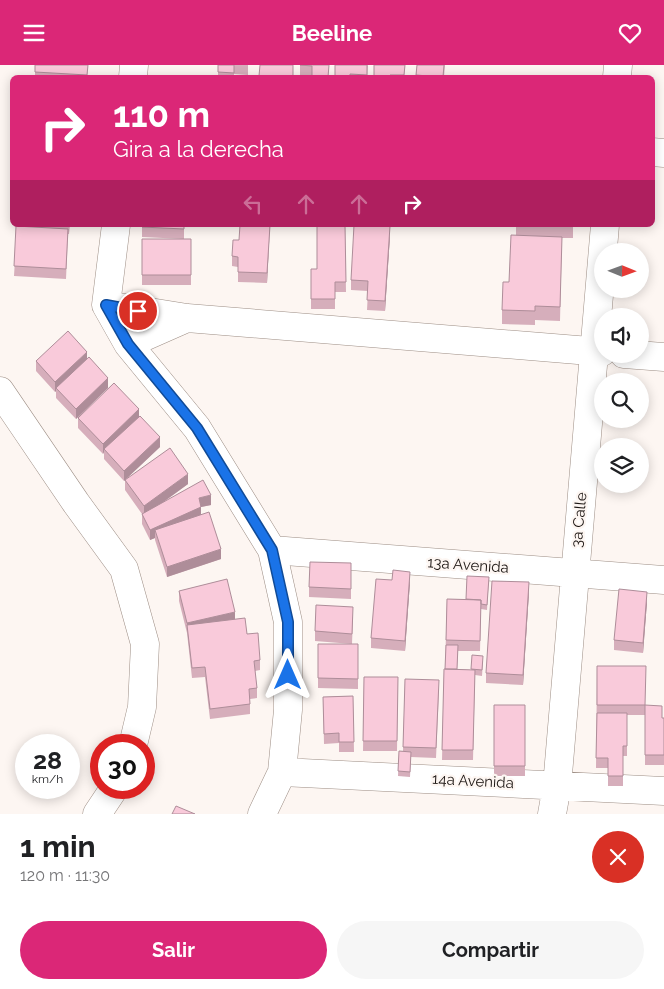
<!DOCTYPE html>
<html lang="es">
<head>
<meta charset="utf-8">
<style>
	body { margin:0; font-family:Raleway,sans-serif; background:#f6f6f6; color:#202124; height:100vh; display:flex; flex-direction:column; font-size:19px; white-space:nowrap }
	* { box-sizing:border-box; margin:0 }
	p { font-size:16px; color:#757577 }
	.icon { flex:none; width:28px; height:28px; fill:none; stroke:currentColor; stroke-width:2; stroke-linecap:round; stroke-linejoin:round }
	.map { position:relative; height:749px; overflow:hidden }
	.drawer { display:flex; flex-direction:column; background:#fff; flex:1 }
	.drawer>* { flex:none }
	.top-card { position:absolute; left:10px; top:10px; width:645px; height:152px; border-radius:8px; box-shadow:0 2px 12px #0003; background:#db2777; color:#fff; overflow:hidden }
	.needle { width:32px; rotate:91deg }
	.fabs { position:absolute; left:594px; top:178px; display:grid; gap:10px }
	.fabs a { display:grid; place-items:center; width:55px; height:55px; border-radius:50%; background:#fff; box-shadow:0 2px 12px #0003; font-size:25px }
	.speed { position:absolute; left:15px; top:669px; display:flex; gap:10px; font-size:25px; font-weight:700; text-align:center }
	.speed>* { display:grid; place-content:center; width:65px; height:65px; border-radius:50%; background:#fff; box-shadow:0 2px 12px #0003; line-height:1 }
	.speed small { font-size:12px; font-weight:400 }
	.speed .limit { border:8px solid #d22; background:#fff; color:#111 }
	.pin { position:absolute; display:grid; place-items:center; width:42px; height:42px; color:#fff; margin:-21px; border:2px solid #fff; border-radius:50%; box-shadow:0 1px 5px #0007 }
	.me { position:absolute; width:55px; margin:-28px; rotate:0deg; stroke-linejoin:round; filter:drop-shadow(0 0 4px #0008) }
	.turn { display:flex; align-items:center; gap:18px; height:105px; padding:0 20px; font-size:22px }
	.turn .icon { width:65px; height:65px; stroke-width:2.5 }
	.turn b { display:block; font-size:35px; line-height:42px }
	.lanes { display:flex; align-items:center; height:48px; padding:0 20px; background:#0003; justify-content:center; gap:25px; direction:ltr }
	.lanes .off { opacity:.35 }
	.round { display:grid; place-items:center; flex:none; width:52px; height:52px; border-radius:26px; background:#f6f6f6 }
	.headline { display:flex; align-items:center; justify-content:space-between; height:85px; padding:0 20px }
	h1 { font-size:30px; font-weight:700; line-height:38px }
	.cta { display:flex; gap:10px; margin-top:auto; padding:10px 20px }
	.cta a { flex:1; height:58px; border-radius:30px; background:#db2777; color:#fff; font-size:20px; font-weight:700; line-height:58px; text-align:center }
	.cta a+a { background:#f6f6f6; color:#202124 }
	header { display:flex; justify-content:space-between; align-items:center; height:65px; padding:0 20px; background:#db2777; color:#fff; font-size:22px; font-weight:700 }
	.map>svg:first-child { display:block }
</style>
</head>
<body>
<header><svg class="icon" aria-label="menu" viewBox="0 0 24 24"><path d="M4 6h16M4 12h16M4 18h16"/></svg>Beeline<svg class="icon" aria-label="heart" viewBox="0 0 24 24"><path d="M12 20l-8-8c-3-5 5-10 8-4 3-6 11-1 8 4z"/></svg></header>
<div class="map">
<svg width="664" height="749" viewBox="0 0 664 749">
	<rect width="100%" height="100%" fill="#fdf6f2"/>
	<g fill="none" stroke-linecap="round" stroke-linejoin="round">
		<defs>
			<path id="street" d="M133 12 134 0
				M617 12 618 0
				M652 87 664 88
				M116 160 106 240 128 279 197 363 272 485 288 557V645L282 707 262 749
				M106 240 187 253 602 287
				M128 279 187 253
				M624 289 664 292
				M0 326 76 438 124 504 145 579 142 642 133 680
				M272 485 664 515
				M282 707 664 726
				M97 749 115 722
				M552 749 557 721 605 160"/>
		</defs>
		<!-- street casing -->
		<use href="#street" stroke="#9d8e85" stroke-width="29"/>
		<!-- street -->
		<use href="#street" stroke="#fff" stroke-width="28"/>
	</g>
	<!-- wall -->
	<path fill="#d6aebb" d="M88 0 87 12H35V7Z
		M218 0H248V10L234 9V12H218Z
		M300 0H329L312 11 300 10Z
		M368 0 367 12H335Z
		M405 0 404 12H374Z
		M417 0H445L444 12H416Z
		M17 160H70L69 169H68L66 214 14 211Z
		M142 160H184V174L142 172Z
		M270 160 267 218 238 217V202L232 201V191L239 175Z
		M345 160 346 227H335V244H311V204H317Z
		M516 160H573V173H562L560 256 535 255V260L502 259V245L509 217 516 171Z
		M390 171 385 246 367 245 368 226 351 225V215Z
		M142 174H191V220H142Z
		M87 294 108 323 76 354 56 333V326L55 327 36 306V296Z
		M139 352 160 382 124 416 104 394V387L103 389 78 363V353Z
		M125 415 188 419 165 436 211 440 201 442V450L221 494 167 512 155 475V473L150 475 142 459V449L125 425Z
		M351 498V534L309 532V522Z
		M489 512 487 545 481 544 480 586H458L457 604 471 605 483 596 482 611 475 610 473 695H442L444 604H445L447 534H466Z
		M392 515 410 517 405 586 371 583V573Z
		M179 526 235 554 247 569 260 595V605L255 606 257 623V633L250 634V649L210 654 205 612 192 613 187 568 179 536Z
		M529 527 523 620 486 618V608Z
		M647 537 643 588 614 585V575Z
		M353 552 352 579 315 576V566Z
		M318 579H358V624L318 623Z
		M597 601 645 640 662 653H664V700H645V650H627V691H623V721H608V703H596Z
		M364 612H398L397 686H363Z
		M405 614 439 625 436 693 411 692 410 712 398 711 399 686H403Z
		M353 631 354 687H339V678L324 679 323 632Z
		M494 640H525V711H494Z"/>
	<!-- shaded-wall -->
	<path fill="#ae8d99" d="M270 160 267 218V208Z
		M390 161V171L385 246V236Z
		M87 287V297L56 323V326L55 327V317Z
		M108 313V323L76 354V344Z
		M139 344V354L104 384V387L103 389V379Z
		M160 372V382L124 416V406Z
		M188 409V419L144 451V441Z
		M211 430V440L201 442V452L155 465V473L150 475V465L199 433Z
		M221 484V494L167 512V502Z
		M410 507V517L405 586V576Z
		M529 517V527L523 620V610Z
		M647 527V537L643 588V578Z
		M235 547V557L188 568 187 558Z"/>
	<!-- building -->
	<path fill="#f9cada" stroke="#ae8d99" d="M35 0H88L87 10 35 7Z
		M218 0H234V8L218 7Z
		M260 0H293V12H268L259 11Z
		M300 0H329L328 12H312V1Z
		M335 0H367V10L350 9V12H335Z
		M374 0H405L404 10H390V12H374Z
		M417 0H444L443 12H428V11L416 10Z
		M36 11 66 12H36Z
		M142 160H184V164L142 162Z
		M240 160H270L267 208 238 207V192L232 191 233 175H239Z
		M317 160H345L346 217H335V234H311V204H317Z
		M354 160 390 161 385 236 367 235 368 216 351 215Z
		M16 161 68 164 66 204 14 201Z
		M511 170 562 172 560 242 535 241V246L502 245 503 217H509Z
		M142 174H191V210H142Z
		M68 266 87 287 55 317 36 296Z
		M89 292 108 313 76 344 56 323Z
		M114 318 139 344 103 379 78 353Z
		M140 351 160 372 124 406 104 384Z
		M170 383 188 409 144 441 125 415Z
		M203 415 211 430 199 433 201 442 150 465 142 449Z
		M209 447 221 484 167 502 155 465Z
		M310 497 351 498V524L309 522Z
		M393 505 410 507 405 576 371 573 376 514 392 515Z
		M467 511 489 512 487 540 481 539V535L466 534Z
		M227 514 235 547 187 558 179 526Z
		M492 516 529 517 523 610 486 608Z
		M619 524 647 527 643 578 614 575Z
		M447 534 481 535 480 576 446 575Z
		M316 540 353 542 352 569 315 566Z
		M245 553 247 569 258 568 260 595 254 596 257 623 249 624 250 639 210 644 205 602 192 603 187 560Z
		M318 579H358V614L318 613Z
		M446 580H458L457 604H445Z
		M472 590 483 591 482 605 471 604Z
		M597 601H646L645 640H597Z
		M444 604 475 605 473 685H442Z
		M364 612H398L397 676H363Z
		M405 614 439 615 436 683 403 682Z
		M353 631 354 677H339V668L324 669 323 632Z
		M494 640H525V701H494Z
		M645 640 662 641V653H664V690H645Z
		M597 648H627V681H623V711H608V693H596Z
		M399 686 411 687 410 707 398 706Z
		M176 741 195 749H172Z"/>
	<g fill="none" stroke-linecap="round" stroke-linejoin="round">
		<defs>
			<path id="route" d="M138 246 106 240 128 279 197 363 272 485 288 557V610"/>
		</defs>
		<!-- route casing -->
		<use href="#route" stroke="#114b97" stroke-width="12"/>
		<!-- route -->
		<use href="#route" stroke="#1a73e8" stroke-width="9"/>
	</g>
	<g text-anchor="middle" stroke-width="4.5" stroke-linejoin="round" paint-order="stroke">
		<!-- street labels -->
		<g font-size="15" fill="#1c1613" stroke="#fdf6f2">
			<text transform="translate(579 455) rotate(-85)" y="5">3a Calle</text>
			<text transform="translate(468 500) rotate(4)" y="5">13a Avenida</text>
			<text transform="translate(473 716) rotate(3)" y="5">14a Avenida</text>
		</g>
	</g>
</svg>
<div class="fabs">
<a><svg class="needle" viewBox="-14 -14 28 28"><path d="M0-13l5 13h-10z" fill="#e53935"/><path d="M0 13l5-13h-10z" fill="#757577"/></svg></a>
<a><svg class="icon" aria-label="sound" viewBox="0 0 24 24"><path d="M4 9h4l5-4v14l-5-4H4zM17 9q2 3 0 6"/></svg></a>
<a><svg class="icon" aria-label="search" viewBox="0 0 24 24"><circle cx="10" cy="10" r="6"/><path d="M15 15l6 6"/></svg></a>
<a><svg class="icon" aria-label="layers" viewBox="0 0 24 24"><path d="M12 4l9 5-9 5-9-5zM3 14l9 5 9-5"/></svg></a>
</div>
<div class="speed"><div>28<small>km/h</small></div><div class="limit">30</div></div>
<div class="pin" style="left:138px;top:246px;background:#d93025"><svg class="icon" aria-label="arrive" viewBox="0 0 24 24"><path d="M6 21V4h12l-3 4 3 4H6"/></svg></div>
<svg class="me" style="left:288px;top:610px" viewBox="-20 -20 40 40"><path d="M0-17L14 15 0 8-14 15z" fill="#1a73e8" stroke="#fff" stroke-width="4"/></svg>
<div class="top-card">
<div class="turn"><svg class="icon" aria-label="right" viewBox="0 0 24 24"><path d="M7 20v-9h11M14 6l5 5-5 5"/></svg><div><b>110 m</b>Gira a la derecha</div></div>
<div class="lanes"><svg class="icon off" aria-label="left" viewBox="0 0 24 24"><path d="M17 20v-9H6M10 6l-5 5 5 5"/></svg><svg class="icon off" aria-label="ahead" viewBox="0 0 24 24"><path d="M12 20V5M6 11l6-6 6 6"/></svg><svg class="icon off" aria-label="ahead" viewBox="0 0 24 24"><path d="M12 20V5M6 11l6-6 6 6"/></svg><svg class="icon" aria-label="right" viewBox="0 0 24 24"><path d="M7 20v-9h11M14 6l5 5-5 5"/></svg></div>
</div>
</div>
<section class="drawer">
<div class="headline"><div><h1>1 min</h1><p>120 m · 11:30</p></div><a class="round" style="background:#d93025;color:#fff"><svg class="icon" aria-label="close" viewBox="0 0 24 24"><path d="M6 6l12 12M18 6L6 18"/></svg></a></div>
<div class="cta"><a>Salir</a><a>Compartir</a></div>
</section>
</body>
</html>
